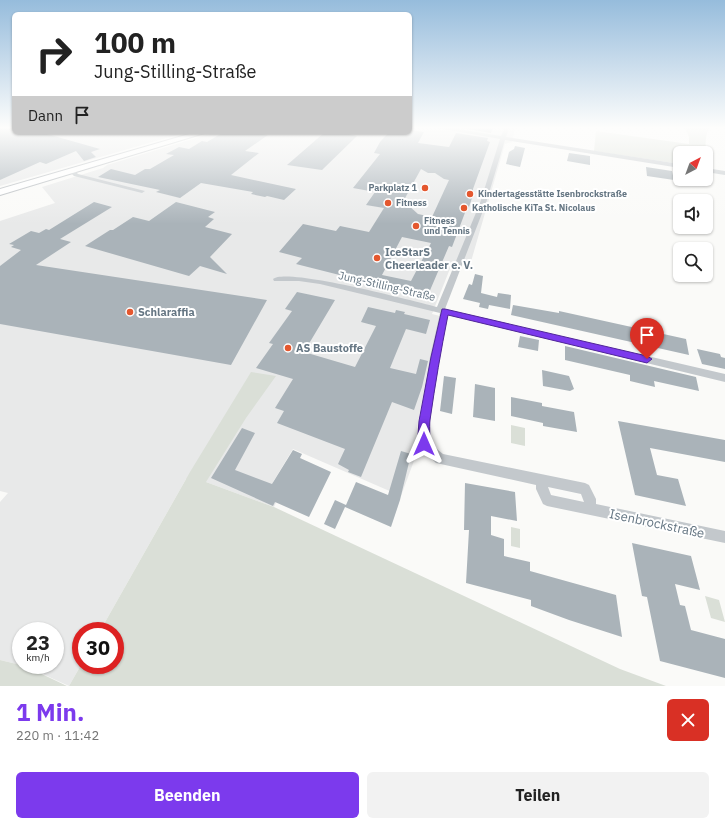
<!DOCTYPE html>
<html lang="de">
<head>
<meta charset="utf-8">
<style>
	body { margin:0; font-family:"IBM Plex Sans",sans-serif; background:#f2f2f2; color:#222; height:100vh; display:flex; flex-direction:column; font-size:15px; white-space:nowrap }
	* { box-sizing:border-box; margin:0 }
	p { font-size:13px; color:#767676 }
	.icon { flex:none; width:22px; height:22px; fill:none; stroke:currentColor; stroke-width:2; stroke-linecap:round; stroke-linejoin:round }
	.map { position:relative; height:686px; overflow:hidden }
	.drawer { display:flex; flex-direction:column; background:#fff; flex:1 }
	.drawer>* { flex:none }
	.hud { position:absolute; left:12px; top:12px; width:400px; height:122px; border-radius:6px; box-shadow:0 1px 3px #0004; background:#fff; color:#222; overflow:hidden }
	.needle { width:26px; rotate:41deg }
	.buttons { position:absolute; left:673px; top:146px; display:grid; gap:8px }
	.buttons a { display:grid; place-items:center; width:40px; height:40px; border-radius:6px; background:#fff; box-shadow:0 1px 3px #0004; font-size:20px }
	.speed { position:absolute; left:12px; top:622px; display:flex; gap:8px; font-size:20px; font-weight:700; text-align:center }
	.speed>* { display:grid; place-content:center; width:52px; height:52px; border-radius:50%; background:#fff; box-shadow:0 1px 3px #0004; line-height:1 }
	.speed small { font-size:10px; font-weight:400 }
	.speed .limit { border:6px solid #d22; background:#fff; color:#111 }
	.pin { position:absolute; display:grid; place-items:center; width:34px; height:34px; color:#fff; margin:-41px -17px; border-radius:50% 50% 50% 0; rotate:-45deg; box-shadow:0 0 4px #0007 }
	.pin .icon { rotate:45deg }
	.me { position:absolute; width:44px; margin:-22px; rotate:0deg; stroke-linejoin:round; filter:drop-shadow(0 0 3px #0008) }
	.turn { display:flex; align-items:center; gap:14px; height:84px; padding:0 16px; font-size:18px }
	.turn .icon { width:52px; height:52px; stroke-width:2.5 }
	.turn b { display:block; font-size:28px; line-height:34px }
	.then { display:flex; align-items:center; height:38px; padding:0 16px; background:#0003; gap:8px; font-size:15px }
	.round { display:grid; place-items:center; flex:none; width:42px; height:42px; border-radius:6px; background:#f2f2f2 }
	.head { display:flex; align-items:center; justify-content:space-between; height:68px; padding:0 16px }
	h1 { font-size:24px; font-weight:700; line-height:30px; color:#7c3aed }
	.cta { display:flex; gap:8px; margin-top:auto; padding:8px 16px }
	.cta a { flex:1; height:46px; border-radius:6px; background:#7c3aed; color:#fff; font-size:16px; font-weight:700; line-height:46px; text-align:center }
	.cta a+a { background:#f2f2f2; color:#222 }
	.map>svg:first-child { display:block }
</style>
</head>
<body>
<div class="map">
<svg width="725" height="686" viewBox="0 0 725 686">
	<rect width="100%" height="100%" fill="#fafaf8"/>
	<!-- built -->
	<path fill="#e8e9e9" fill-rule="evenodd" d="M0 128 14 132H187L0 186Z
		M410 128H515L512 142 505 144 470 265 453 261 432 314 440 316 417 427V449L418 450 401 496 293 449 273 482 283 487 274 507 206 482 186 479 100 631H81V665L69 686 25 666 0 660V502L8 493 0 491V221L55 203 42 187 103 168 107 165 216 132H410ZM21 631H55V665H21Z"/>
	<!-- green -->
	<path fill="#dadfd7" d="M685 128H709C703 141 706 154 710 166H706V153H680V164L594 151 596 131 689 144V137Z
		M251 372 276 376 246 418 206 482 274 507 620 669 666 686H69L81 665H115V631H100L190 472Z
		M511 425 525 428V446L511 443Z
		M511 527 520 529V548L511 546Z
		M705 596 719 600 725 622 711 618Z
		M0 660 25 666 67 686H0Z"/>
	<!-- building -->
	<path fill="#aab3b9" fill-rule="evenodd" d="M0 128H14V132H40L100 149 91 152 96 157 84 161 76 151 46 164 40 162 0 180Z
		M462 128H493L491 133Z
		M410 130 424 132 418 143 449 147 456 133 488 138 487 141 490 142 473 189V192H474L468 210H466L452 247 449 246 428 295 425 296 408 292 404 293 403 291 296 264 302 258 279 252 303 224 336 231 340 226 369 232 384 208 366 205 375 192 353 188 380 154 374 153 380 142 389 132H410ZM421 169 428 173H435L444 179 449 180 432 217 418 214 407 204 409 201 404 200ZM402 237 431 243 411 281 382 275Z
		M229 132H251L268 135 245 151 259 153 231 175 296 189 284 200 267 196 265 197 251 194 253 192 201 183 180 198 156 192 160 190 98 177 111 169 135 175 145 169H150L174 155 166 154 179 147 189 149 202 141 207 142 222 133 227 134Z
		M325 132H351L349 134 357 136 322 170 287 165Z
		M515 146 525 148 520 167 506 164 509 152 514 149Z
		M569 153 590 156V165L567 161Z
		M646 167 672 171 674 180 647 176Z
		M94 202 112 207 60 239 71 242 36 265 267 300 231 365 0 324V266L21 250 11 247 14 245 9 244 31 231 39 233 46 229 49 230Z
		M176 202 215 212 208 217 214 219 205 227 232 234 210 257 227 274 200 266 189 276 85 246 110 230H113L133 217 149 221Z
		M475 274 483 276 481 293 497 297 498 293 511 295 510 309 489 305 488 309 479 307 480 303 463 299 469 284 472 285Z
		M297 292 335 300 304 352 355 367 376 326 361 322 368 307 395 313 396 310 405 312 404 314 430 320 426 334 406 329 390 368 416 374 420 359 428 361 422 387 414 410 392 402 361 477 348 472 349 470 338 464 345 449 277 423 284 411 275 408 293 379 256 368 273 344 269 343 292 311 285 309Z
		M513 305 559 313V311L686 339 689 355 511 315Z
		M520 336 539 340 538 351 518 347Z
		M565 346 696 377 699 391 654 381 655 387 630 381V375L565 360Z
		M697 349 720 354 721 357 725 358V369L702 364Z
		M542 370 569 376 574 389 570 391 543 386Z
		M444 376 456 378 452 414 440 411Z
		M475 384 495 388V421L473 417Z
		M511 397 542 403V406L574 412 577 432 543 426V423L511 416Z
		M618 421 725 440V462L650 448 657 475 678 479 686 506 635 495Z
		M242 428 255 433 235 470 272 484 293 450 302 454 300 458 331 472 309 517 275 502 273 506 211 478Z
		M401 451 411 454 400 500 391 527 345 507 335 529 324 524 335 500 346 505 356 482 388 495Z
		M465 483 515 492 517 521 491 516V535L504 539V556L530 562V571L616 595 622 637 569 620 531 606V600L466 583 469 530H464Z
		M632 543 691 556 700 590 675 584 680 605 685 606 691 630 725 639V678L660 661 647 597 642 596Z"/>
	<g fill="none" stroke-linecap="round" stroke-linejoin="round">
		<defs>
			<path id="primary" d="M196 132H208L0 195V189Z"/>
		</defs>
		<!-- primary casing -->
		<use href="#primary" stroke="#b5babe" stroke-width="2"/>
		<!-- minor -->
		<path fill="#c3c8cc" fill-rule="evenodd" d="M438 128H451L501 136 505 128H509L506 137 680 164V168L505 140 486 203 445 309 725 374V382L448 315 440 357 428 434 432 445 443 454 585 483 589 485 596 499V504L725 531V543L547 506 543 504 536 489V485L436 463 425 452 418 434 430 357 440 313 320 284 299 281H274L273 279C286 267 414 301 437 307L480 203 500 139ZM548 487 581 494 584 502 551 495Z
			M706 168 725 171V175L706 172Z
			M70 170H74L78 174 145 191 142 193 74 176 69 171Z"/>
		<!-- primary -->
		<use href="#primary" fill="#fff" fill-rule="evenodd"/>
	</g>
	<!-- sky -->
	<linearGradient id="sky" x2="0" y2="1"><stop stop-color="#96bcdc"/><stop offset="0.57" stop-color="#fdfdfc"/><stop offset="1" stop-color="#fdfdfc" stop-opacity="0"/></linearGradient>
	<rect width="725" height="224" fill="url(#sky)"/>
	<!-- route -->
	<path fill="#7c3aed" stroke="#51269a" d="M442 309H445L647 356 652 359 647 363 448 315C441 350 435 385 430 420 429 427 431 441 428 447L424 449 421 447 418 434 419 421 431 357Z"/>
	<!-- markers -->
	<g fill="#e4572e" stroke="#fff" stroke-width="1.5">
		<circle cx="425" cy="188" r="4"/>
		<circle cx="470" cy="194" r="4"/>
		<circle cx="388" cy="203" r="4"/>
		<circle cx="464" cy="208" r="4"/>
		<circle cx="416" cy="226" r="4"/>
		<circle cx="377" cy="258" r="4"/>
		<circle cx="130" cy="312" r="4"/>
		<circle cx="288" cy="348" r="4"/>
	</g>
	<g text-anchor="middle" stroke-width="4" stroke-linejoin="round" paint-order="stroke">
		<!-- far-poi labels -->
		<g font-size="9" font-weight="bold" fill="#657683" stroke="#fff" text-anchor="start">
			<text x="417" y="191" text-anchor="end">Parkplatz 1</text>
			<text x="478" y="197">Kindertagesstätte Isenbrockstraße</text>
			<text x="396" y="206">Fitness</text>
			<text x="472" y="211">Katholische KiTa St. Nicolaus</text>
			<text x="424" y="224">Fitness<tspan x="424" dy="10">und Tennis</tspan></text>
		</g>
		<!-- poi labels -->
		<g font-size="11" font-weight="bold" fill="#657683" stroke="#fff" text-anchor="start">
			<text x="385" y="256">IceStarS<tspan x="385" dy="13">Cheerleader e. V.</tspan></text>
			<text x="138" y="316">Schlaraffia</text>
			<text x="296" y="352">AS Baustoffe</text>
		</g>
		<!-- street labels -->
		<g font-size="11" fill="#657683" stroke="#fff">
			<text transform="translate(387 286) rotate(13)" y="4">Jung-Stilling-Straße</text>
		</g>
		<!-- near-street labels -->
		<g font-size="13" fill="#657683" stroke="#fff">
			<text transform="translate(657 523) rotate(12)" y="5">Isenbrockstraße</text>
		</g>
	</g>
</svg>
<div class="buttons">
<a><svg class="needle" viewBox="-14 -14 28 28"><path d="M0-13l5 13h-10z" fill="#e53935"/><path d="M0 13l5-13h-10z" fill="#767676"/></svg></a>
<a><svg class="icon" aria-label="sound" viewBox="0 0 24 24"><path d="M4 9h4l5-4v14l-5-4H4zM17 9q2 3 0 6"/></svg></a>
<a><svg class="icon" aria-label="search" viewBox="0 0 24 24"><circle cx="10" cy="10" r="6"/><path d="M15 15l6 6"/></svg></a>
</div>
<div class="speed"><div>23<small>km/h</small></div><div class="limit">30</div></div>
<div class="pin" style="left:647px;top:359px;background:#d93025"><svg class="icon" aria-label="arrive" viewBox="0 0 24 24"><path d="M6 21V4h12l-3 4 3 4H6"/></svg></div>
<svg class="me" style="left:424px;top:444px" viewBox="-20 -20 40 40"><path d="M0-17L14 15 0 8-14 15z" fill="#7c3aed" stroke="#fff" stroke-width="4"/></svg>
<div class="hud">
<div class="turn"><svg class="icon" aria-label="right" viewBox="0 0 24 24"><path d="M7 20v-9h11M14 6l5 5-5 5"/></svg><div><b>100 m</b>Jung-Stilling-Straße</div></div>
<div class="then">Dann<svg class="icon" aria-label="arrive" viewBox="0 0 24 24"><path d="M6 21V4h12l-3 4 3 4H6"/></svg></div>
</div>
</div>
<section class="drawer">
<div class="head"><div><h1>1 Min.</h1><p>220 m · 11:42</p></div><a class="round" style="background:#d93025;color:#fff"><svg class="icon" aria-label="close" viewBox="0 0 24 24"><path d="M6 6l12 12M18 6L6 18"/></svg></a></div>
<div class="cta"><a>Beenden</a><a>Teilen</a></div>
</section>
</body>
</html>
